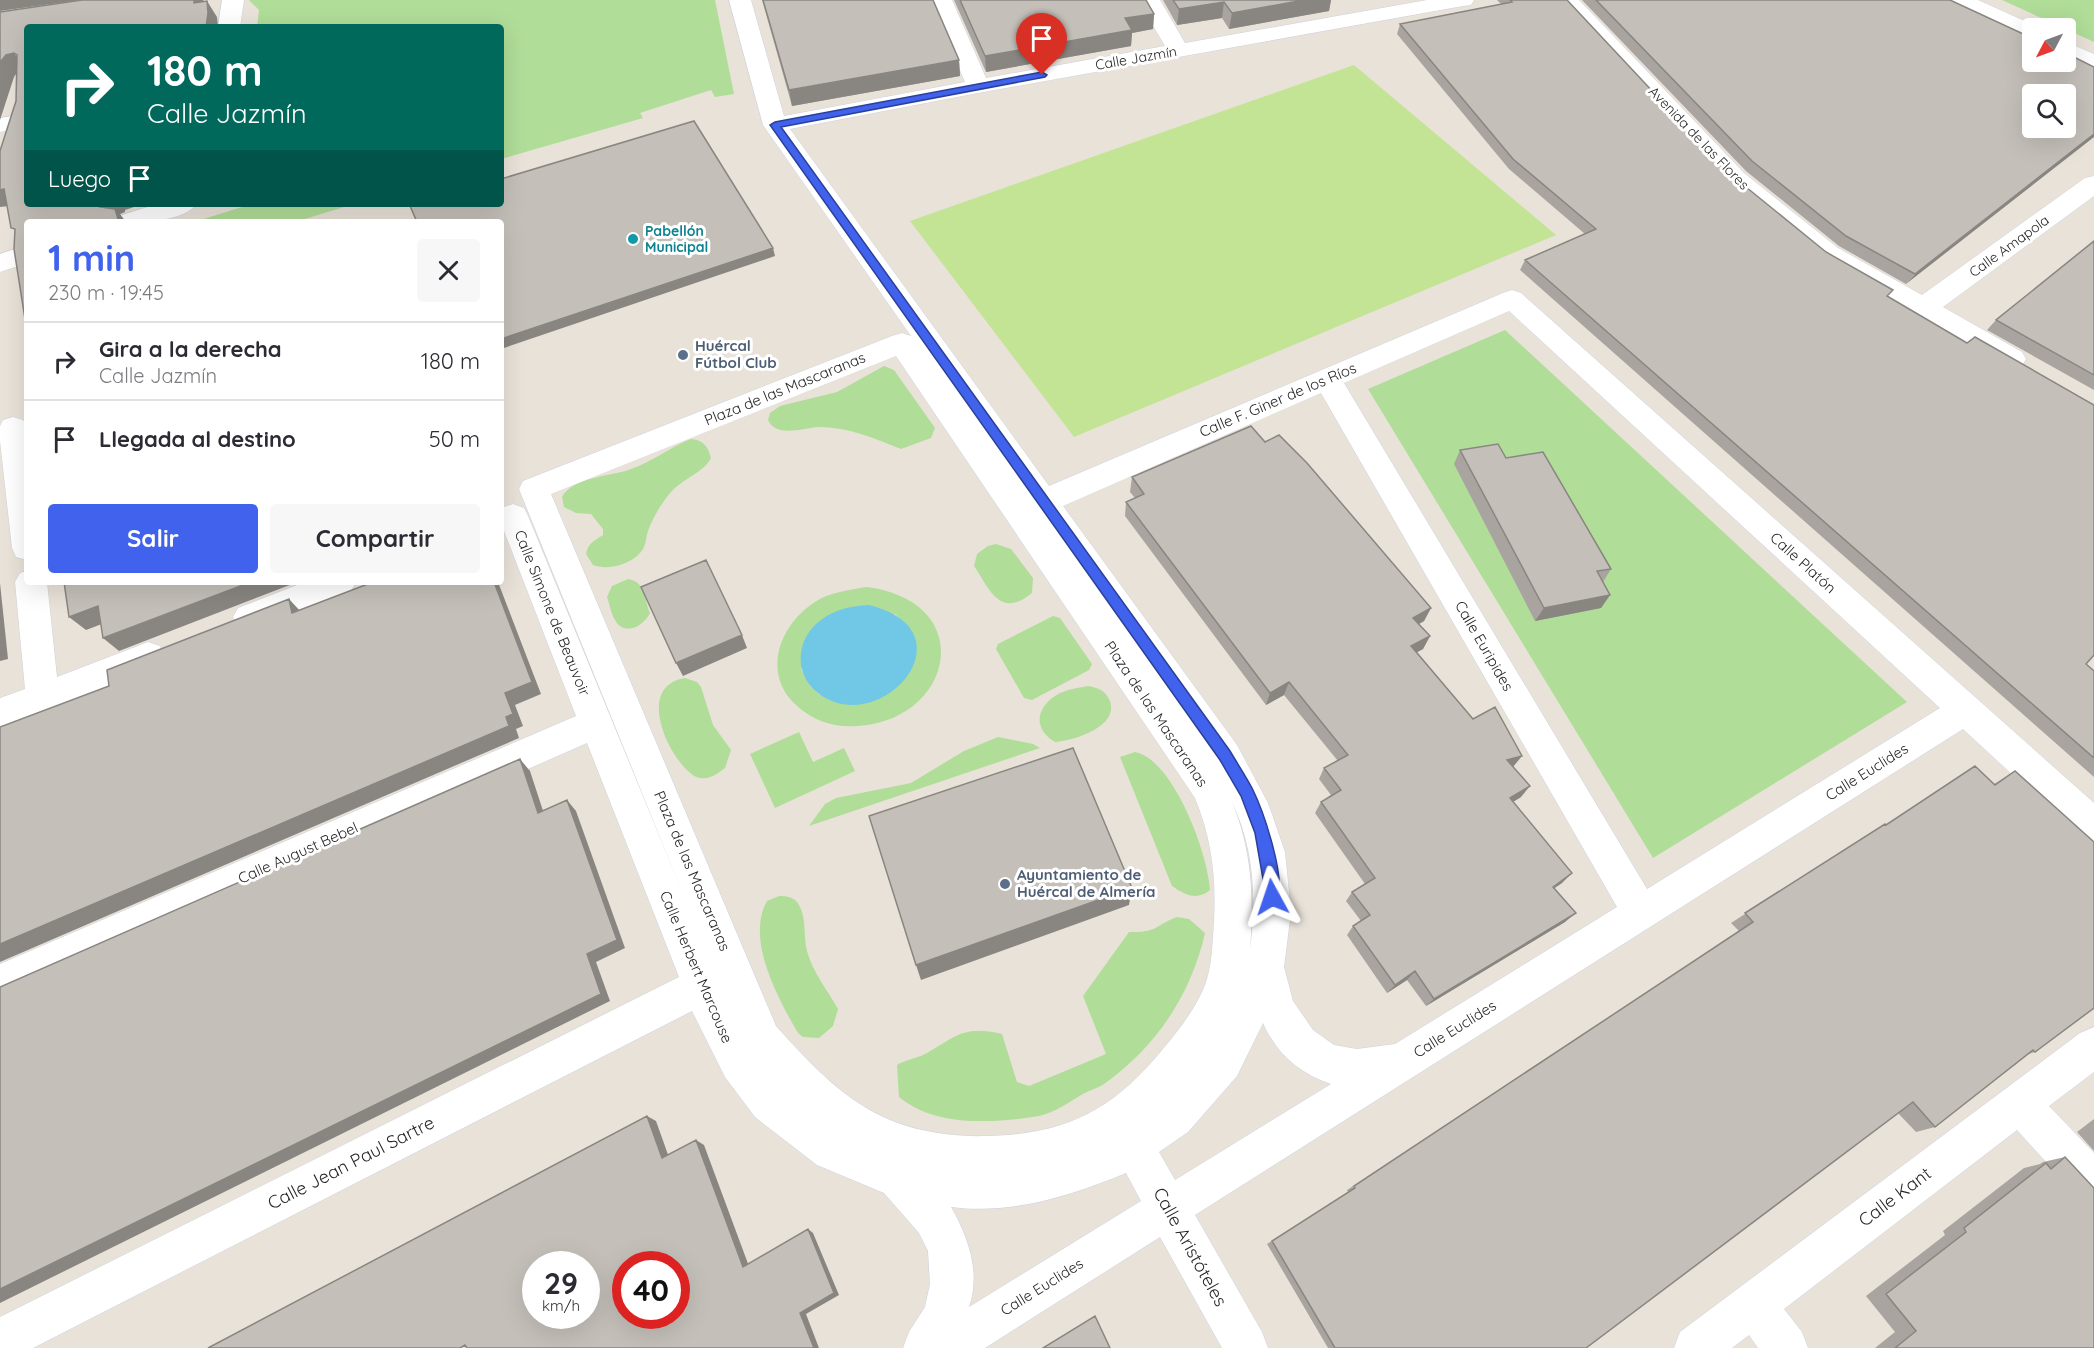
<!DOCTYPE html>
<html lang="es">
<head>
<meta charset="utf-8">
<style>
	body { margin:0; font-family:Quicksand,sans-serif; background:#f7f7f7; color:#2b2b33; height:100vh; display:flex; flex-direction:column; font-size:22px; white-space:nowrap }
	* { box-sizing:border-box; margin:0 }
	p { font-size:20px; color:#7c7c81 }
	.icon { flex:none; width:33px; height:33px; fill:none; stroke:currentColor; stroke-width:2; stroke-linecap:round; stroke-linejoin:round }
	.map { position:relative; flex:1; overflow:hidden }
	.sheet { position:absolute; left:24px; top:219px; width:480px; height:366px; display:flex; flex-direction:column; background:#fff; border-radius:6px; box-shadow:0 6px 24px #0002 }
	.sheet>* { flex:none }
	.banner { position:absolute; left:24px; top:24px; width:480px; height:183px; border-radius:6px; box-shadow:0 6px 24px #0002; background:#00695c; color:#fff; overflow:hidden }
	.needle { width:39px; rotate:229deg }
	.fabs { position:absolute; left:2022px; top:18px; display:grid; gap:12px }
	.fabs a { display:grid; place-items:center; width:54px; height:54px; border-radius:6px; background:#fff; box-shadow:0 6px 24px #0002; font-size:30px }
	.speed { position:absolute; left:522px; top:1251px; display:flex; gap:12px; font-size:30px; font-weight:700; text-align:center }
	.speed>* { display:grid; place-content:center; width:78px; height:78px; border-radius:50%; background:#fff; box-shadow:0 6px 24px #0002; line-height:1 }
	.speed small { font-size:15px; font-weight:400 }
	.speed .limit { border:9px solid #d22; background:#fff; color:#111 }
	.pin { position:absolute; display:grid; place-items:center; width:51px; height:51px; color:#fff; margin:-62px -26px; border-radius:50% 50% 50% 0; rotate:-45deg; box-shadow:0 0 6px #0007 }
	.pin .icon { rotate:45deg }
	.me { position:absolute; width:66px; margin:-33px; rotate:355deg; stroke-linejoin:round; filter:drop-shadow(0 0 4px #0008) }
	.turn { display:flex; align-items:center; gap:21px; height:126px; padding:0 24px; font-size:27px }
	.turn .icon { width:78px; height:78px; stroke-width:2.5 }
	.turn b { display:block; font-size:42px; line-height:51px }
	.then { display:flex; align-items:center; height:57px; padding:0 24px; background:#0003; gap:12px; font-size:22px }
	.round { display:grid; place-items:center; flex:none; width:63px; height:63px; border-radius:6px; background:#f7f7f7 }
	.headline { display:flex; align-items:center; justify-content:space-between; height:102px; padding:0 24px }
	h1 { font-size:36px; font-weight:800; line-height:45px; color:#4162ed }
	.cta { display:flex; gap:12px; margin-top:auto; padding:12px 24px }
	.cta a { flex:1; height:69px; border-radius:6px; background:#4162ed; color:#fff; font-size:24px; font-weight:800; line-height:69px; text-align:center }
	.cta a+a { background:#f7f7f7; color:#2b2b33 }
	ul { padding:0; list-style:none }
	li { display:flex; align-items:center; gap:18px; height:78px; padding:0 24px; border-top:2px solid #e1e1e2 }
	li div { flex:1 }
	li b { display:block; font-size:22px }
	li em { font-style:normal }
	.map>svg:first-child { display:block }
</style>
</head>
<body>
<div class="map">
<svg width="2094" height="1348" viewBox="0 0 2094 1348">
	<rect width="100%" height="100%" fill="#e9e2d9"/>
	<!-- green -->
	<path fill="#b0dd98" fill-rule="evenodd" d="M249 0H715L734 94 715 97 711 90 640 113 643 118 501 159V27H257L259 10Z
		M2002 0H2094V42Z
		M242 204H354L295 222H194L242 207Z
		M1505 330 1907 702 1653 858 1368 389Z
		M884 366 894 370 935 428 931 438 901 449C874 438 848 427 819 427 803 428 776 438 768 420L770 413 780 406 837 392Z
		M691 439C703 440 708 446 711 458 704 472 683 479 672 491 662 502 653 517 648 531 646 537 646 544 643 549 634 564 608 571 593 565L586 554C588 543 594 541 603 535V529L591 514 576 513 564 507 562 497C574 476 610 477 631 469 652 462 670 447 691 439Z
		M996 544 1011 549 1033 578 1032 593C1000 619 990 590 974 566L977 554 988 546Z
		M628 579C646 582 644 599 650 613 644 626 624 637 615 620 611 614 610 605 607 597L612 586Z
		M867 587C979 602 954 720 858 726 834 728 813 721 796 705 761 673 780 624 815 602 830 592 849 590 867 587ZM895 614 912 631 820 695 810 686 801 669Z
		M1053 616 1060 618 1092 664 1089 670 1032 700 1024 698 996 649 998 644Z
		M685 678 697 682 701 687 713 725 731 750 725 768C718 773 710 780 700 778 677 775 629 687 685 678Z
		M1088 686C1099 688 1105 690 1110 701 1119 727 1073 741 1055 742 1031 728 1037 705 1060 693 1069 689 1078 688 1088 686Z
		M799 732 813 762 844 748 855 771 775 808 750 754Z
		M998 737 1033 744 1040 748 809 826 825 804 836 798 911 783 964 751Z
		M1135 752C1173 759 1208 853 1210 890 1197 901 1185 895 1172 886L1120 757Z
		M779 896C787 896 795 897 799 905 807 919 803 936 807 951 813 973 827 989 838 1009L833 1026 819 1038 803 1037 798 1033C779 1000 745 940 767 901Z
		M1177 917 1189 919 1205 933C1191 995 1156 1047 1104 1084 1098 1088 1090 1090 1083 1094 1069 1102 1056 1112 1039 1116 1021 1119 1003 1121 984 1121 955 1122 922 1116 899 1097L897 1065C905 1060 914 1059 923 1055 955 1038 962 1024 1002 1034L1017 1082 1029 1086 1106 1054 1083 996 1129 932C1158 933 1155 925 1177 917Z"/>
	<!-- pitch -->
	<path fill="#c2e494" d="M1354 65 1556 235 1074 437 910 221Z"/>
	<!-- water -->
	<path fill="#71c7e6" d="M869 605C975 631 881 741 818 693 793 674 796 638 821 620 835 609 852 606 869 605Z"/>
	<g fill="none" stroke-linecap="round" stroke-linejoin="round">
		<defs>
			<path id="minor" d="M222 0H244L240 27H218Z
				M729 0H751L784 116 965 82 930 0H952L986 78 1165 46 1138 0H1160L1185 43 1427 0H1474L1471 5 1463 6 978 93 790 129 1049 486 1503 293 1512 290 1521 293 2094 803V842L2081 838 1963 729 1195 1215 1262 1332 1268 1348H1222L1160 1237 985 1348H903L909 1332 925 1307 930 1284 928 1251 919 1233 884 1193 817 1165 755 1117 725 1077 692 1011 33 1348H0V1317L679 977 587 743 0 1002V964L576 716 504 531 501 532V508L513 504 524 508 528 516 683 894 519 489 523 481 892 336 902 333 911 336 763 125ZM1509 311 1940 708 1647 889 1344 383ZM896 356 1195 798C1214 844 1217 887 1213 936 1212 952 1211 969 1205 985 1196 1008 1179 1030 1163 1049 1113 1110 1067 1134 988 1136 957 1137 924 1133 895 1122 847 1104 809 1063 776 1026L551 494ZM1321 393 1617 907 1395 1044 1357 1049 1334 1045 1313 1030 1293 1001 1284 967 1291 912 1285 852 1268 803 1237 745 1063 506ZM1232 802C1254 848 1257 899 1250 949 1254 898 1252 850 1232 802ZM1263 1023C1277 1054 1299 1073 1331 1084L1175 1180 1159 1152 1188 1132 1237 1076ZM1126 1173 1141 1201 969 1307C981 1272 968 1237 951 1207 1011 1215 1070 1196 1126 1173Z
				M1556 0H1579L1744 173 1838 248 1922 295 2085 178 2094 176V196L1943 307 2022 352 2026 359 2022 366 2012 369 2002 366 1820 260 1726 183Z
				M1950 0H1978L2040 28H2032V39L2024 38 1953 5Z
				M2066 42 2094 54V69L2066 57Z
				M13 116 21 118 25 123 21 128 0 132V118Z
				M157 204H196C184 223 136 222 115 222L119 216Z
				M27 245V263L0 272V254Z
				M13 417 23 420 27 427V560L16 557 12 548 0 441V426L3 420Z
				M27 571V582H47L57 677 148 642 160 646 164 656 160 666 0 728V698L25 689 15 582 20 573Z
				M305 582H356L351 591 260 626 249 630 238 626 233 617 238 608Z
				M2094 1027V1072L2049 1106 2094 1153V1204L2079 1198 2017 1130 1784 1309 1802 1332 1808 1348H1758L1749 1335 1732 1348H1674L1680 1332 2080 1033Z"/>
		</defs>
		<!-- minor casing -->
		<use href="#minor" stroke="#ced2df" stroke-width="1"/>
		<!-- minor -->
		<use href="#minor" fill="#fff" fill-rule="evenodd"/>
	</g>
	<!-- wall -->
	<path fill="#a9a49f" d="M762 0H933L959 60 960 76 792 106Z
		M954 0H1146L1154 14 1153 29 1132 33 1131 46 986 72Z
		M1163 0H1331L1329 11 1229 29 1222 18 1177 25Z
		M1497 0H1567L1730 174 1826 252 1888 297 2086 664 2094 671V777L1520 270 1525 260 1585 234 1509 169 1397 34 1400 24 1501 4Z
		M1582 0H1950L2094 67 1906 284 1839 246 1746 171Z
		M2094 241V390L1987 330 1996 320Z
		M1265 442 1431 608 1424 621 1419 624 1430 636 1423 649 1417 652 1513 767 1521 797 1513 802 1562 883 1554 888 1565 922 1426 1006 1407 980 1387 993 1347 935 1353 926 1361 921 1346 901 1352 892 1365 884 1315 813 1321 802 1331 795 1319 779 1324 768 1338 761 1284 695 1266 705 1125 516 1126 502 1135 498 1130 492 1132 477Z
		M1460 450 1506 458 1611 569 1603 582 1610 595 1601 608 1535 621 1454 464Z
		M2015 771 2035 1052 2029 1054 1935 1127 1916 1132 1898 1113 1586 1348H1328L1267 1244 1348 1192 1347 1190 1739 931 1731 923 1885 824 1886 825 1994 784Z
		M2094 1119V1151L2077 1132Z
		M2065 1157 2094 1348H1875L1895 1332 1866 1296 1945 1235 1943 1231 2024 1168 2040 1164 2043 1162Z"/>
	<!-- shaded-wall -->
	<path fill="#898682" d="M0 0H81L0 11Z
		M194 0H203L206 4 194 3Z
		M1304 0H1331L1329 11 1229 29 1232 13Z
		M207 1 217 17 218 27H206Z
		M1224 2 1222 18 1177 25 1179 9Z
		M1154 14 1153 29 1132 33 1131 46 986 72 985 56 1125 18Z
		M14 53 26 69 18 71 14 77 0 120V65L1 61 6 55Z
		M959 60 960 76 792 106 789 90Z
		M2094 134V137L1906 284 1915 274Z
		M4 189 18 205 0 207V190Z
		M102 204H143L125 210V212L120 214 126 222H119L100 207Z
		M773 248 775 256 501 349V339Z
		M251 582H295V583L119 651 103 638Z
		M494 582H498L541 694 515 705 523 726 516 729 519 738 0 962V944L506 717 505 693Z
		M0 583 8 659 0 661Z
		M1610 595 1601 608 1535 621 1544 608Z
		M289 599 302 613H292Z
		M98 606 115 619 86 630 69 617Z
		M1431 608 1424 621 1407 631 1413 618Z
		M742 635 747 648 683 676 676 663Z
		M1430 636 1423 649 1405 659 1411 646Z
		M1289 682 1284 695 1266 705 1270 693Z
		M1522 756 1513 767 1507 760Z
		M520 759 530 771 547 823 538 813Z
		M1530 786 1521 797 1501 809 1510 798Z
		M567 800 576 811 625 948 596 962 610 1001 0 1303V1289L587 954Z
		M1572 873 1562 883 1543 896 1553 887Z
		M1132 888 1129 905 921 980 916 965Z
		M1576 913 1565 922 1426 1006 1434 999Z
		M1415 971 1407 980 1387 993 1395 985Z
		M647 1116 656 1121 671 1163 662 1158Z
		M696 1140 704 1145 750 1269 743 1267Z
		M808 1229 813 1233 839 1295 806 1314 819 1348H814L800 1313Z"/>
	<!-- building -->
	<path fill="#c4bfb9" stroke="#898682" stroke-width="1.5" fill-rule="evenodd" d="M82 0H194V3L207 1 208 13 206 27H27V204H102L100 207 115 209 119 222H27V332L14 249 15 229 11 228 4 189 0 190V151L16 101 17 55 14 53 6 55 1 61 0 65V12Z
		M763 0H933L959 60 789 90Z
		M960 0H1146L1154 14 1125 18 1132 30 985 56Z
		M1173 0H1304L1232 13 1224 2 1179 9Z
		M1510 0H1567L1730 174 1826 252 1893 290 1887 296 1967 343 1975 337 2094 405V655L2086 664 2094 671V758L1525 260 1596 229 1513 159 1400 24 1512 2Z
		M1596 0H1950L2032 38V62H2066V53L2094 67V134L1915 274 1846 236 1752 161ZM2032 94H2066V128H2032Z
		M694 121 773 248 501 339V222H417L410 206 418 204H501V179Z
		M2094 241V375L1996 320Z
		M1251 426 1265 442 1279 435 1307 463 1431 608 1413 618 1430 636 1411 646 1473 719 1495 707 1522 756 1507 760 1530 786 1510 798 1572 873 1553 887 1576 913 1434 999 1415 971 1395 985 1353 926 1370 915 1352 892 1375 878 1321 802 1341 790 1324 768 1348 755 1289 682 1270 693 1126 502 1144 494 1132 477Z
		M1498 444 1506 458 1543 452 1611 569 1597 571 1610 595 1544 608 1460 450Z
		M706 560 742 635 676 663 641 587Z
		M64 582H251L103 638 98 606 69 617Z
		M373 582H494L532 682 505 693 513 714 506 717 509 726 0 944V727L109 686 107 670 289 599 292 613Z
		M1073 748 1132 888 916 965 869 816Z
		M520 759 538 813 567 800 617 940 587 954 601 994 0 1289V987Z
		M1975 766 1995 785 2015 771 2094 842V1008L2035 1052 2033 1050 1935 1127 1913 1102 1586 1348H1335L1272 1241 1355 1188 1354 1186 1753 922 1745 913 1885 824 1886 825Z
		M647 1116 662 1158 696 1140 743 1267 808 1229 834 1293 800 1313 814 1348H467L465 1345 460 1348H208ZM536 1264H586V1316H536ZM626 1264H676V1316H626Z
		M2065 1157 2094 1188V1348H1895L1916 1331 1886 1294 1966 1232 1964 1228 2046 1163 2051 1169Z
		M1095 1316 1110 1348H1043Z"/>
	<!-- route -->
	<path fill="#4162ed" stroke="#2a409a" stroke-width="1.5" d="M1042 72 1047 75 1045 77 781 127 1230 751C1237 763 1245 775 1252 788 1263 810 1287 879 1277 902L1272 904 1267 902 1255 833 1241 796 1220 760 770 125 775 122Z"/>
	<!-- markers -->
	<circle fill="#0f9aa8" stroke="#fff" stroke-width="2" cx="633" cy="239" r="6"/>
	<g fill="#5c6f8a" stroke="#fff" stroke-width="2">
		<circle cx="683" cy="355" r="6"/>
		<circle cx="1005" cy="884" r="6"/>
	</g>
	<g text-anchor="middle" stroke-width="6" stroke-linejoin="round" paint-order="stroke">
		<!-- far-street labels -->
		<g font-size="14" fill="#272727" stroke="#fff">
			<text transform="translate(1136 58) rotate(-10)" y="5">Calle Jazmín</text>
			<text transform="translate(1699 138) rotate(46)" y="5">Avenida de las Flores</text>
			<text transform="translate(2009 246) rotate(-36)" y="5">Calle Amapola</text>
		</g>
		<!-- far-culture labels -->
		<g font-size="14" font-weight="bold" fill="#0d838f" stroke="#fff" text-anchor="start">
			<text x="645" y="236">Pabellón<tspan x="645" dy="16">Municipal</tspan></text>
		</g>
		<!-- service labels -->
		<g font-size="15" font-weight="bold" fill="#4e5e75" stroke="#fff" text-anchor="start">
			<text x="695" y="351">Huércal<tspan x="695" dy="17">Fútbol Club</tspan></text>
			<text x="1017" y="880">Ayuntamiento de<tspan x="1017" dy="17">Huércal de Almería</tspan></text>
		</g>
		<!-- street labels -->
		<g font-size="15" fill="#272727" stroke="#fff">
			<text transform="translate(785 389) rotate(-22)" y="5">Plaza de las Mascaranas</text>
			<text transform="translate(1278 400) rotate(-23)" y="5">Calle F. Giner de los Ríos</text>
			<text transform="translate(1803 563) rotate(42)" y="5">Calle Platón</text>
			<text transform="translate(552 613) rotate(68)" y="5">Calle Simone de Beauvoir</text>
			<text transform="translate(1484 646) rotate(60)" y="5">Calle Euripides</text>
			<text transform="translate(1156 714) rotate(56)" y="5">Plaza de las Mascaranas</text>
			<text transform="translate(1867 772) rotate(-32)" y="5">Calle Euclides</text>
			<text transform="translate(298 853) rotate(-24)" y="5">Calle August Bebel</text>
			<text transform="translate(692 871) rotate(67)" y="5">Plaza de las Mascaranas</text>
			<text transform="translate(696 967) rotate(67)" y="5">Calle Herbert Marcouse</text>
			<text transform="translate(1455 1029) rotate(-32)" y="5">Calle Euclides</text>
			<text transform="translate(1042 1287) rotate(-32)" y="5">Calle Euclides</text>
		</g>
		<!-- near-street labels -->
		<g font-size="18" fill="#272727" stroke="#fff">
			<text transform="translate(351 1163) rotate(-27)" y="6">Calle Jean Paul Sartre</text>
			<text transform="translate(1895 1197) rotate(-37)" y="6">Calle Kant</text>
			<text transform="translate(1190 1247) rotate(61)" y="6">Calle Aristóteles</text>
		</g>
	</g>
</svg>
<div class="fabs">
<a><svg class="needle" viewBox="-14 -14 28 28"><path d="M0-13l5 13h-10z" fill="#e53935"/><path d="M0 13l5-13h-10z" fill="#7c7c81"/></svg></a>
<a><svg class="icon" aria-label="search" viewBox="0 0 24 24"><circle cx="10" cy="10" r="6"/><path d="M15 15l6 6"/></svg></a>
</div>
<div class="speed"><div>29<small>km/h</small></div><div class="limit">40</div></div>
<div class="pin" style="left:1042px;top:75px;background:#d93025"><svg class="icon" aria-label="arrive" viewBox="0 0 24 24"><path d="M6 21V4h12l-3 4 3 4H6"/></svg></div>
<svg class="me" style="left:1272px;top:897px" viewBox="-20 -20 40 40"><path d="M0-17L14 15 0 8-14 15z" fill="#4162ed" stroke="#fff" stroke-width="4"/></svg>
<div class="banner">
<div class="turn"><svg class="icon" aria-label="right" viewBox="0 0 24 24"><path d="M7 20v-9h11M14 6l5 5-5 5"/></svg><div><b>180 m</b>Calle Jazmín</div></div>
<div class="then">Luego<svg class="icon" aria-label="arrive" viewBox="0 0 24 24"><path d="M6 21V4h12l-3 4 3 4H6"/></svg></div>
</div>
<section class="sheet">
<div class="headline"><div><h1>1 min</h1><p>230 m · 19:45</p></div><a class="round"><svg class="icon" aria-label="close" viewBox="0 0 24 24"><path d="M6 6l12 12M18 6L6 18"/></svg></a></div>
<ul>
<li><svg class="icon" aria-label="right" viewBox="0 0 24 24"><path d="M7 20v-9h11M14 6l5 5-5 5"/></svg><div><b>Gira a la derecha</b><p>Calle Jazmín</p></div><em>180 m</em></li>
<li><svg class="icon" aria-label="arrive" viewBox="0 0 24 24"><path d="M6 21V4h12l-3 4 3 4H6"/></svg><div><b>Llegada al destino</b></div><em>50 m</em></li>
</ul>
<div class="cta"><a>Salir</a><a>Compartir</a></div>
</section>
</div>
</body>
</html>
